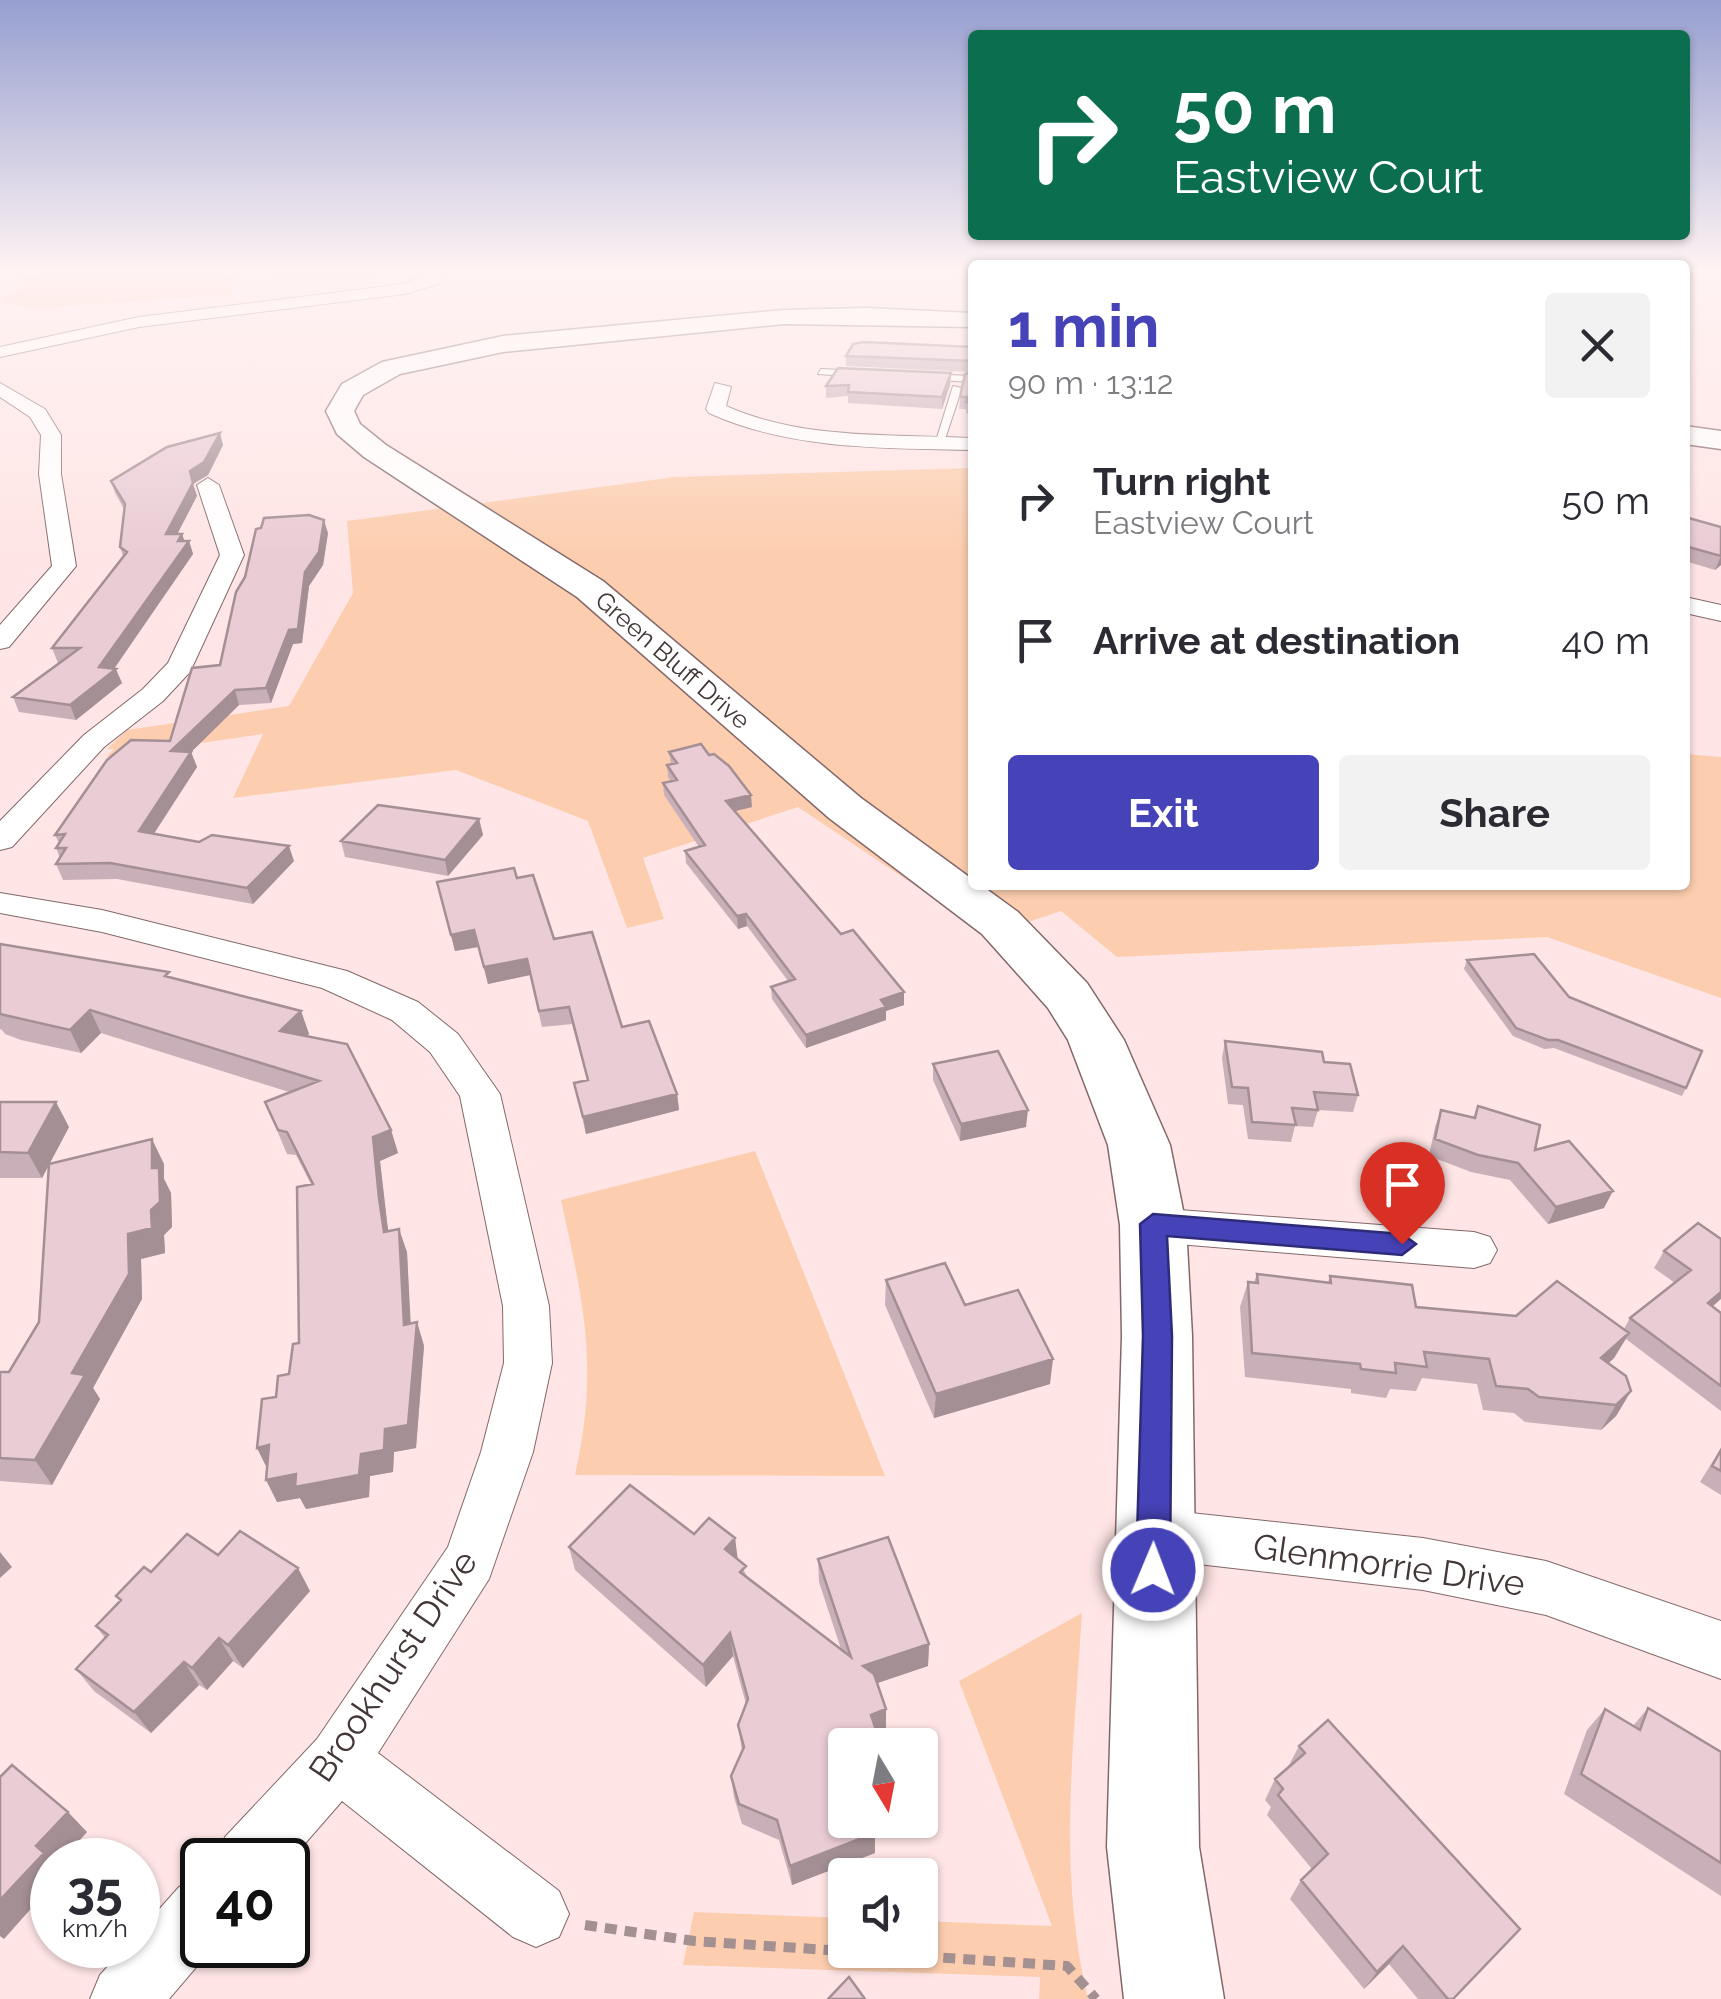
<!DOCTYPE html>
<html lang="en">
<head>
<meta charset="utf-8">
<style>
	body { margin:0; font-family:Raleway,sans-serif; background:#f2f2f3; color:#2b2b33; height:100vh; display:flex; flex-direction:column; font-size:38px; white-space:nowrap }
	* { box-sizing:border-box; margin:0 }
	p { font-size:32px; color:#7c7c81 }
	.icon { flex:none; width:55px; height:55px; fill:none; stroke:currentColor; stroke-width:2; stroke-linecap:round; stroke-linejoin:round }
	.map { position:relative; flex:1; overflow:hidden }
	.panel { position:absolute; left:968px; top:260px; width:722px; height:630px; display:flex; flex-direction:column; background:#fff; border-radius:10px; box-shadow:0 2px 8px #0004 }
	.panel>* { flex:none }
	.banner { position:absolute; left:968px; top:30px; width:722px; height:210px; border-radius:10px; box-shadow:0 2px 8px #0004; background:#0b6e4f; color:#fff; overflow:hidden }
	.needle { width:65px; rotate:170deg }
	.fabs { position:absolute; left:828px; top:1728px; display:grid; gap:20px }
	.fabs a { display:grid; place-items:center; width:110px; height:110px; border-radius:10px; background:#fff; box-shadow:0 2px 8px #0004; font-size:50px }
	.speed { position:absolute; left:30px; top:1838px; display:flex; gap:20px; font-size:50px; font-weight:700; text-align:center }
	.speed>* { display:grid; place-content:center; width:130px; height:130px; border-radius:50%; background:#fff; box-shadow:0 2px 8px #0004; line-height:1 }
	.speed small { font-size:25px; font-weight:400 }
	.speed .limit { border:5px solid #111; border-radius:15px; background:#fff; color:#111 }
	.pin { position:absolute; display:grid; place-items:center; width:85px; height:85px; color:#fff; margin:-102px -42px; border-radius:50% 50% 50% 0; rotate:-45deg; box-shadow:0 0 10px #0007 }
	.pin .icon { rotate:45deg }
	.me { position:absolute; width:110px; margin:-55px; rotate:1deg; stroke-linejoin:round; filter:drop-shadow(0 0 8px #0008) }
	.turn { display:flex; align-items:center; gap:35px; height:210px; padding:0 40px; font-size:45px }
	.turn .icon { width:130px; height:130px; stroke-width:2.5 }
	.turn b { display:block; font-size:70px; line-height:85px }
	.round { display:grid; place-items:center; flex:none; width:105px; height:105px; border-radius:10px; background:#f2f2f3 }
	.summary { display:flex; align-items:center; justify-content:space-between; height:170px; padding:0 40px }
	h1 { font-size:60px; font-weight:700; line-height:75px; color:#4642b8 }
	.button { display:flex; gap:20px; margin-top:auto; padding:20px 40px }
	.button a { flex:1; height:115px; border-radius:10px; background:#4642b8; color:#fff; font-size:40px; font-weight:700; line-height:115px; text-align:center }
	.button a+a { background:#f2f2f3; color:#2b2b33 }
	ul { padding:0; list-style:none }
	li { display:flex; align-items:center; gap:30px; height:140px; padding:0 40px }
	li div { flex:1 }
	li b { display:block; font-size:38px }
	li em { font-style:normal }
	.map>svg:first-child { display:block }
</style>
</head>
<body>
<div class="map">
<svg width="1721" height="1999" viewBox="0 0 1721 1999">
	<rect width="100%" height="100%" fill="#ffe5e5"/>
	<!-- green -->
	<path fill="#fcceaf" d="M52 272H216L235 278 230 295 34 308 1 302 6 294 25 287 8 281Z
		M972 468V885H1685V754L1721 757V998L1547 937 1117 957 1061 911 989 935 798 807 643 858 664 919 627 928 588 821 456 770 233 798 263 734 106 757 114 749H107L127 730 289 706 353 593 347 521 675 477Z
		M755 1151 885 1476 575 1475C599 1368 584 1305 561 1200Z
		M1082 1613C1074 1743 1057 1871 1088 1999H1039L1040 1977 683 1965 694 1912 845 1918V1950H920V1921L1052 1926 959 1681Z"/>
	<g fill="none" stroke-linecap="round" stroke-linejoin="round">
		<defs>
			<path id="lane" d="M821 369 861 371 866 374 861 377 818 374Z
				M925 374 972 376V382L921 379Z
				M953 386 962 388 944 442 935 444Z"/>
			<path id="street" d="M432 272H448L438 284 405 294 139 327 0 357V347L139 317 404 284Z
				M0 383 45 409 61 435V474L76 566 9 647 0 649V625L52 566 39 474 41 435 30 417 0 397Z
				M715 383 731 387 726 406C802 440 891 434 972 438V450C885 448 790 450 709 413L706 409Z
				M208 478 219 485 244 555 190 672 163 701 104 747 12 847 0 850V821L84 735 143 689 168 663 220 555 197 485Z
				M1685 597 1721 605V621L1685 613Z
				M0 893 102 910 347 971 418 1002 458 1034 500 1094 549 1306 552 1363 533 1452 489 1579 378 1753 559 1891 569 1914 559 1937 536 1947 513 1937 342 1801 288 1863 216 1860 225 1837 317 1739 448 1547 481 1452 504 1363 503 1306 460 1096 430 1052 392 1020 322 988 102 932 0 913Z
				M1153 1208 1474 1232 1490 1237 1497 1250 1490 1263 1474 1268 1153 1242 1137 1237 1131 1225 1137 1213Z
				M1154 1509 1423 1538 1546 1561 1721 1621V1679L1546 1615 1423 1590 1154 1559 1135 1552 1127 1534 1135 1516Z
				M202 1877V1945H215L169 1999H90L100 1975 127 1945H138V1933L179 1887Z"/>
			<path id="secondary" d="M867 308 972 313V327L784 324 503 352 400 374 363 395 354 411 360 424 386 445 603 581 861 798 972 879V885H981L1018 912 1087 983 1124 1040 1170 1145 1186 1225 1192 1336 1199 1847 1224 1999H1124L1107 1847 1122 1336 1120 1225 1108 1145 1068 1040 1048 1008 982 934 829 818 577 597 364 457 337 434 326 411 342 384 382 362 503 336 784 310Z
				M1685 426 1721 431V449L1685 444Z"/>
		</defs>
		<!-- lane casing -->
		<use href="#lane" stroke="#846869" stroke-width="2"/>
		<!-- street casing -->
		<use href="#street" stroke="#846869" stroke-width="2"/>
		<!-- secondary casing -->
		<use href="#secondary" stroke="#846869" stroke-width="3"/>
		<!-- path -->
		<path stroke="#a49090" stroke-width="10" stroke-dasharray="12 8" stroke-linecap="butt" d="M585 1925 694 1941 1067 1966 1096 1999"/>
		<!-- lane -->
		<use href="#lane" fill="#fff" fill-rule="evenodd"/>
		<!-- street -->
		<use href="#street" fill="#fff" fill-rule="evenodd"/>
		<!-- secondary -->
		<use href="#secondary" fill="#fff" fill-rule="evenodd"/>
	</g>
	<!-- wall -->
	<path fill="#c9afb7" d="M250 272H377L367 278Z
		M972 347V414L966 413V409H959L960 397 972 372 846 366V356Z
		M951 373 950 385 942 409 848 403V396L826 398V386Z
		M223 445 208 475 193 484 197 496 177 534 184 541H189L193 554 114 669 122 683 76 720 19 712 13 697 60 663H58L52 648 123 556 120 547 124 509 115 493 111 481Z
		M1685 517 1721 527V565L1715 570 1685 561Z
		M328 533 323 565 309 586 302 643 293 644 271 703 239 705 191 752 197 767 154 834 294 861 253 904 117 879 63 880 56 864 60 858 56 848 59 843 55 835 170 741 220 665Z
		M669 752 752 807 735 811 841 934 904 992V1005L886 1011V1020L806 1048 772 999 771 987 788 981 747 926 738 929 686 863 685 851 699 847 664 795 663 783 671 781 668 777 667 765 671 764Z
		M479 819 483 835 448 876 345 857 341 841Z
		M517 878 554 939 622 1027 677 1094 679 1110 586 1134 574 1083 587 1080 572 1024 542 1027 530 975 488 984 478 947 455 951 437 882Z
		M0 944 172 977 301 1011 309 1034 307 1036 391 1130 398 1153 380 1161 387 1222 388 1231 407 1252 410 1323 417 1322 424 1346 416 1448 394 1452 393 1472 370 1476 369 1497 306 1509 300 1498 277 1502 267 1468 257 1448 276 1397 289 1374 299 1343 311 1184 296 1155 287 1154 265 1102 289 1092 101 1033 81 1053 21 1040 5 1034 2 1030 0 1029Z
		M1467 960 1569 997 1686 1088 1682 1096 1554 1048 1544 1049 1513 1036 1464 969Z
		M1225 1041 1324 1062 1358 1095 1353 1112 1318 1110 1313 1127 1295 1126 1291 1142 1248 1139 1243 1105 1228 1104 1222 1058Z
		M933 1064 1026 1127 960 1141 933 1080Z
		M0 1102 69 1127 42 1178H0Z
		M1478 1106 1535 1150 1604 1208 1548 1224 1510 1180 1471 1172 1429 1156 1435 1127 1441 1110 1473 1118Z
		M164 1164V1179L171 1193 172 1227 164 1235 165 1253 141 1259 142 1299 93 1388 100 1399 52 1485 0 1481V1372H9Z
		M1698 1223 1713 1307 1721 1313V1411L1626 1339 1614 1358 1609 1363 1631 1391 1616 1416 1601 1430 1525 1422 1514 1413 1483 1410 1477 1384 1422 1378 1416 1391 1390 1389 1386 1398 1351 1393V1389L1245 1377 1240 1307 1248 1282H1254L1257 1274 1328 1282 1330 1276 1416 1307 1624 1329 1630 1318 1675 1283 1654 1268 1664 1251Z
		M886 1280 965 1305 1050 1384 934 1418 885 1305Z
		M1721 1448V1495L1700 1482Z
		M694 1534 735 1538 737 1558 748 1578 841 1649 819 1582 818 1559 929 1644 928 1666 877 1683 886 1731 845 1745 875 1853 792 1885 779 1840 742 1824 734 1797 731 1776 742 1751 738 1725 746 1704 733 1656 706 1687 575 1570 569 1547Z
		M218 1555 310 1591 243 1668 233 1661 207 1690 199 1685 151 1733 94 1691 76 1669 105 1638 96 1626 120 1601 116 1596 151 1572Z
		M1648 1708 1721 1752V1896L1564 1794 1587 1730 1605 1709 1633 1726Z
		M1328 1720 1454 1999H1418L1389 1964 1364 1989 1290 1899 1301 1880 1312 1869 1267 1815 1271 1807 1265 1800 1275 1779 1288 1767 1299 1746Z"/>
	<!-- shaded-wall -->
	<path fill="#a48f95" d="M366 272H377L367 278Z
		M951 373 950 385 942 409V397Z
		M220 433 223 445 208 475 193 484 197 496 170 548 166 534 190 471Z
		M324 520 328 533 323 565 309 586 302 643 293 644 271 703 266 688Z
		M182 534 186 545 189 541 193 554 111 673 116 669 122 683 76 720 70 705 99 667Z
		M1721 556V565L1715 570Z
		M235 690 239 705 177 766 171 751Z
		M191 752 197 767 145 847 139 831Z
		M751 795 752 807 727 813 726 801Z
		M479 819 483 835 448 876 445 860Z
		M289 846 294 861 253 904 247 888Z
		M746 914 747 926 738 929 737 916Z
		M474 930 478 947 455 951 451 935Z
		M527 959 530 975 488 984 484 967Z
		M904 992V1005L886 1011V1020L806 1048V1035L881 1000Z
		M90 1010 101 1033 81 1053 70 1030Z
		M301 1011 309 1034 289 1054 280 1031Z
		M677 1094 679 1110 586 1134 583 1117Z
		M56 1102 69 1127 42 1178 28 1153Z
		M1028 1110 1026 1127 960 1141 961 1124Z
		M391 1130 398 1153 380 1161 387 1222 392 1255 384 1232 379 1198 373 1137Z
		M152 1139 164 1164V1179L171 1193 172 1227 164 1235 165 1253 141 1259 142 1299 93 1388 100 1399 52 1485 35 1460 128 1234 152 1168Z
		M1613 1191 1604 1208 1548 1224 1556 1207Z
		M399 1229 407 1252 412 1348 404 1325Z
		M1721 1292V1299L1697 1320 1708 1303Z
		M417 1322 424 1346 416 1448 394 1452 393 1472 370 1476 369 1497 306 1509 300 1498 277 1502 266 1480 361 1454 385 1429Z
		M1629 1333 1614 1358 1587 1382 1601 1358Z
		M1053 1359 1050 1384 934 1418 936 1394Z
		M1631 1391 1616 1416 1601 1430 1616 1405Z
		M269 1445 268 1470 257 1448Z
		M735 1538 738 1561 725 1549Z
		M0 1552 12 1567 0 1578Z
		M298 1568 310 1591 243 1668 228 1645Z
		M730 1633 733 1656 706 1687 703 1665Z
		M219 1638 233 1661 207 1690 192 1668Z
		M929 1644 928 1666 863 1688V1666Z
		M184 1662 199 1685 151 1733 134 1712Z
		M886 1709V1731L871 1737V1715Z
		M68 1812 87 1832 62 1860H52V1885L4 1939 0 1936V1900L36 1846Z
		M875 1833V1853L792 1885 790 1866Z
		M1403 1946 1389 1964 1364 1989 1377 1972Z"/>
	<!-- building -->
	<path fill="#eaccd5" stroke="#a48f95" stroke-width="2.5" d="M863 342 972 347V361L846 356 853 344Z
		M838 368 951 373 942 397 848 392 849 385 826 386Z
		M972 372V402H966L968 397H960L965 374Z
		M220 433 204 462 190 471 193 483 166 534H182L178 541H189L99 667 116 669 70 705 13 697 80 648H52L127 552 120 547 125 504 111 481 167 447Z
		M309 515 324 520 319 552 305 572 298 629 289 630 266 688 235 690 171 751 191 752 139 831 199 842 212 835 289 846 247 888 110 863 56 864 66 848H56L65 834 55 835 107 760 131 740 170 741 192 668 220 665 236 592 245 577 256 529 261 528 264 518Z
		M1685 517 1721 527V556L1685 546Z
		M701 744 709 755 714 754 729 766 751 795 726 801 841 934 853 930 904 992 881 1000 886 1007 806 1035 771 987 795 979 746 914 737 916 685 851 705 845 663 783 677 780 667 765 677 763 669 752Z
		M378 805 479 819 445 860 341 841Z
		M514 868 517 878 533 875 554 939 592 932 622 1027 649 1021 677 1094 583 1117 574 1083 588 1080 569 1007 539 1011 527 959 484 967 474 930 451 935 437 882Z
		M0 944 169 972 165 976 301 1011 280 1031 347 1044 391 1130 373 1137 379 1198 384 1232 399 1229 404 1325 417 1322 408 1425 385 1429 384 1450 361 1454 359 1475 295 1487 296 1474 266 1480 269 1445 257 1448 262 1399 276 1397 278 1376 289 1374 293 1344 299 1343 297 1187 313 1184 287 1132 278 1130 265 1102 319 1081 90 1010 70 1030 0 1014Z
		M1534 954 1569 997 1702 1051 1686 1088 1558 1040H1548L1516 1028 1467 960Z
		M1225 1041 1322 1052 1324 1062 1350 1064 1358 1095 1314 1092 1318 1110 1292 1108 1296 1125 1252 1122 1248 1088 1232 1087Z
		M998 1051 1028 1110 961 1124 933 1064Z
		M0 1102H56L28 1153 0 1152Z
		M1478 1106 1540 1125 1535 1150 1569 1141 1613 1191 1556 1207 1518 1163 1478 1155 1435 1139 1441 1110 1475 1118Z
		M152 1139V1168H159L160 1202 151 1210 152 1228 128 1234 129 1274 72 1373 85 1375 35 1460 0 1458V1372H9L39 1322 49 1164Z
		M1698 1223 1721 1239V1292L1708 1303 1721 1313V1386L1630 1318 1691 1270 1664 1251Z
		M945 1263 965 1305 1018 1290 1053 1359 936 1394 886 1280Z
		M1257 1274 1331 1283 1330 1276 1412 1285 1416 1307 1516 1316 1557 1281 1629 1333 1601 1358 1626 1376 1631 1391 1616 1405 1539 1397 1528 1389 1496 1386 1489 1359 1424 1352 1427 1367 1395 1363 1396 1373 1361 1369 1360 1364 1252 1353 1248 1282 1258 1283Z
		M1721 1450V1471L1712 1466Z
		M630 1485 694 1534 709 1518 735 1538 725 1549 746 1566 740 1572 851 1657 818 1559 888 1537 929 1644 863 1666 874 1674 886 1709 871 1715 881 1745H845V1820H871L875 1833 790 1866 777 1820 739 1804 731 1776 744 1747 738 1725 748 1699 730 1633 703 1665 569 1547Z
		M240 1531 298 1568 228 1645 219 1638 192 1668 184 1662 134 1712 76 1669 108 1635 96 1626 121 1600 116 1596 144 1567 151 1572 187 1534 218 1555Z
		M1648 1708 1721 1752V1863L1581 1774 1605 1709 1640 1730Z
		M1328 1720 1520 1929 1453 1999H1448L1403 1946 1377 1972 1301 1880 1328 1854 1278 1795 1283 1789 1275 1779 1305 1753 1299 1746Z
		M12 1765 68 1812 36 1846 44 1853 0 1900V1777Z
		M849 1977 865 1999H828Z"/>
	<!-- sky -->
	<linearGradient id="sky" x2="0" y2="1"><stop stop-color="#969fd0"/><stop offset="0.49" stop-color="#fff3f3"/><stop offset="1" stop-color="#fff3f3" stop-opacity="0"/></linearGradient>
	<rect width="1721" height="552" fill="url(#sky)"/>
	<!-- route -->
	<path fill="#4642b8" stroke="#2e2b78" stroke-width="2.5" d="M1153 1214 1402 1234 1416 1244 1402 1255 1167 1236 1172 1336 1170 1570 1165 1582 1153 1586 1141 1582 1136 1570 1143 1336 1140 1224Z"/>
	<g text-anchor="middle" stroke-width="8" stroke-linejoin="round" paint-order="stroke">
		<!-- far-street labels -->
		<g font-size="25" fill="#423636" stroke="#fff">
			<text transform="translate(673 660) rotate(41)" y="9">Green Bluff Drive</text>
		</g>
		<!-- near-street labels -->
		<g font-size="35" fill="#423636" stroke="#fff">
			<text transform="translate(1389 1565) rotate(8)" y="12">Glenmorrie Drive</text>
			<text transform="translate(393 1666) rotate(-56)" y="12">Brookhurst Drive</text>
		</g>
	</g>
</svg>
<div class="fabs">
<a><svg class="needle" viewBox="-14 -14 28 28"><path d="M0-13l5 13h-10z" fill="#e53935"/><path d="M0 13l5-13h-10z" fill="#7c7c81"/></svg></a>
<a><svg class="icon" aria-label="sound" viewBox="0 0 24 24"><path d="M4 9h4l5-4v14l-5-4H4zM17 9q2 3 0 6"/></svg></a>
</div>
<div class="speed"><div>35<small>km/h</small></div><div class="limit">40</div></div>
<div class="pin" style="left:1402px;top:1244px;background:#d93025"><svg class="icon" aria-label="arrive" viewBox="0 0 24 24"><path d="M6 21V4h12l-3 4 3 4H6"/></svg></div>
<svg class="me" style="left:1153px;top:1570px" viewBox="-20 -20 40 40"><circle r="17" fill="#4642b8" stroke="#fff" stroke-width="3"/><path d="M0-11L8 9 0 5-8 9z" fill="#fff"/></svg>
<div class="banner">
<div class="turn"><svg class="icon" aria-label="right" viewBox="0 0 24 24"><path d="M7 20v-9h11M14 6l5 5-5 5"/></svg><div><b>50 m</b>Eastview Court</div></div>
</div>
<section class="panel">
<div class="summary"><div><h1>1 min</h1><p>90 m · 13:12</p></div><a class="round"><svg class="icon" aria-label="close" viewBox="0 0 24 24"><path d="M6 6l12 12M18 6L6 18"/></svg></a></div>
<ul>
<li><svg class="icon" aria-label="right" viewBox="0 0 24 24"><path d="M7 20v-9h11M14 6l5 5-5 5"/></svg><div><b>Turn right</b><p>Eastview Court</p></div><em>50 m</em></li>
<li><svg class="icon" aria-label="arrive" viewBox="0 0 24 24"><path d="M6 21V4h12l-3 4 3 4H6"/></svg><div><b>Arrive at destination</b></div><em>40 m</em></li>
</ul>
<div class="button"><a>Exit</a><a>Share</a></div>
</section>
</div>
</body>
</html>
